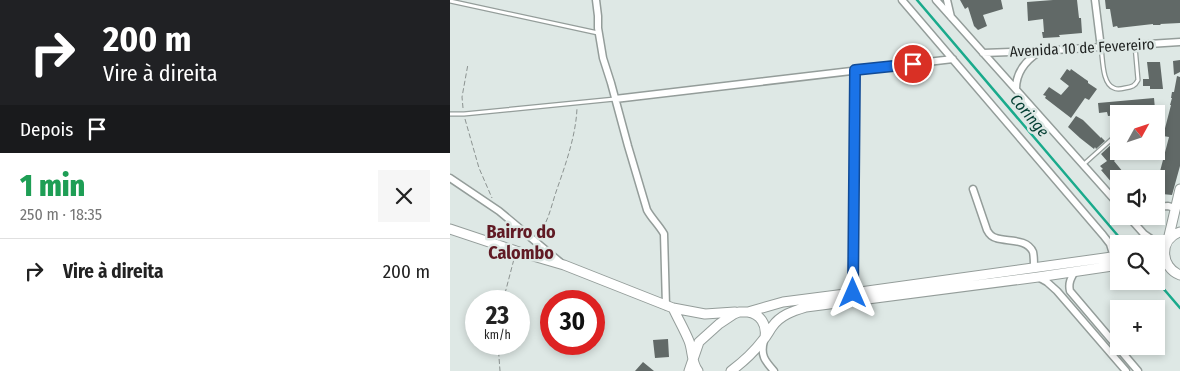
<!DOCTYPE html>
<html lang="pt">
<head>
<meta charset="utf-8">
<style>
	body { margin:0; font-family:"Fira Sans Condensed",sans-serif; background:#f6f6f6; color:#222; height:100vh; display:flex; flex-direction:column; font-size:19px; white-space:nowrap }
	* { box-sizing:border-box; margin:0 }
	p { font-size:16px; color:#767676 }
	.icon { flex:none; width:28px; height:28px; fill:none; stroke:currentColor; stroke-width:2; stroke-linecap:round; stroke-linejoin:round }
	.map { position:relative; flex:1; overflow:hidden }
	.side { display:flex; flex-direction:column; background:#fff; width:450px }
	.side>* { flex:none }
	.guide { background:#202124; color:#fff; overflow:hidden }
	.needle { width:32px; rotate:50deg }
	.tools { position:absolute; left:660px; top:105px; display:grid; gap:10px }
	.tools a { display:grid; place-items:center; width:55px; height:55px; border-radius:0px; background:#fff; box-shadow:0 2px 8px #0003; font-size:25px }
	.speed { position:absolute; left:15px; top:290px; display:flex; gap:10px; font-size:25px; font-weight:700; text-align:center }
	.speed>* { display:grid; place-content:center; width:65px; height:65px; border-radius:50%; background:#fff; box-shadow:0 2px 8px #0003; line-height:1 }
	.speed small { font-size:12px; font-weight:400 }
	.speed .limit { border:8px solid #d22; background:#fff; color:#111 }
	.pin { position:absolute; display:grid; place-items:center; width:42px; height:42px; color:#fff; margin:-21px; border:2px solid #fff; border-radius:50%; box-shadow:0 1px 5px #0007 }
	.me { position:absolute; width:55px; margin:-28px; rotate:0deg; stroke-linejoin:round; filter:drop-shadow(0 0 4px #0008) }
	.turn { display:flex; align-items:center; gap:18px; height:105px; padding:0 20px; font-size:22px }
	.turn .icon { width:65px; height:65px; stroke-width:2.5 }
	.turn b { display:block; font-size:35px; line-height:42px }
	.then { display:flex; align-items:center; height:48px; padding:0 20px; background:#0003; gap:10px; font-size:19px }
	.round { display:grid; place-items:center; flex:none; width:52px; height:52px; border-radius:0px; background:#f6f6f6 }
	.overview { display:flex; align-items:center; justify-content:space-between; height:85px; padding:0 20px }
	h1 { font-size:30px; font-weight:800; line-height:38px; color:#1e9e55 }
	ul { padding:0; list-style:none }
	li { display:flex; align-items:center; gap:15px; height:65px; padding:0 20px; border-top:1px solid #e0e0e0 }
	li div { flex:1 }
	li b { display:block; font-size:19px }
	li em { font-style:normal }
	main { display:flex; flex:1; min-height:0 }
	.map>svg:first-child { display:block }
</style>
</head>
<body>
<main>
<section class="side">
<div class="guide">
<div class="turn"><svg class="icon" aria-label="right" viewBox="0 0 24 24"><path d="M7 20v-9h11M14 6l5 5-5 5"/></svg><div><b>200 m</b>Vire à direita</div></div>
<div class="then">Depois<svg class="icon" aria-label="arrive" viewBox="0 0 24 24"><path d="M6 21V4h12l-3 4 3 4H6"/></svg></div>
</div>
<div class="overview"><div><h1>1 min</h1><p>250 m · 18:35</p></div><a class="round"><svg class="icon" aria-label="close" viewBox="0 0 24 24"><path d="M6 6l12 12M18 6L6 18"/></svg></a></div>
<ul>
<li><svg class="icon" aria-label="right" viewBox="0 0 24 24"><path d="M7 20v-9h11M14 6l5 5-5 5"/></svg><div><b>Vire à direita</b></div><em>200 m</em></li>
</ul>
</section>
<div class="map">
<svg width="730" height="371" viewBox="0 0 730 371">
	<rect width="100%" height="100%" fill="#dee8e5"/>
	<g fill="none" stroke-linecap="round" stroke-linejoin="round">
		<!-- stream -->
		<path stroke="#1aaa8c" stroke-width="2.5" d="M467 0 675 244
			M706 280 730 308"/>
	</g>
	<!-- building -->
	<path fill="#616967" d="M510 0H551L553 9 533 15 537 26 528 30 524 26 518 7 515 9Z
		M603 0H627L629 18H631L632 33 609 35 610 37 593 38 592 32H594L593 19 578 21 577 2Z
		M655 0H730V23L710 24 711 25H703V24L668 28 667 26 663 27 660 9H656Z
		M730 60V72L724 75 723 61Z
		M697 62H710L713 89H700V86H693V79H699Z
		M617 69 620 71 621 69 635 79 638 81V83L647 89 639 100 635 98 621 118 595 98 596 96 593 95 599 87 611 95 619 86 610 79Z
		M727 76 730 77V166L722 195 712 194 706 195V179H708L719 137 713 136 721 105H720L722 98H721L722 92H724Z
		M704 98 705 109 682 110V114H669V115L658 116 657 112 649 113 648 103Z
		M626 116 633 120 651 138V137L655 141 646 149 645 147 644 149 630 138 618 127Z
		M669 141V149L662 155 665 160 664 161 673 172 674 170 682 179H669V191L651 170 653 169 650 166 657 161 651 154 664 142Z
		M686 151H691L692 156 682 159 680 153Z
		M218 339 219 357 205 358 203 340Z
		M193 362 204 371H185Z"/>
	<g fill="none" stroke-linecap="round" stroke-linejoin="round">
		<defs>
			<path id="lane" d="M0 1 148 33
				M651 48C653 59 652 84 664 88 667 90 671 89 675 88 682 87 685 86 688 80L685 46
				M0 114H14L165 99
				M634 164 663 138"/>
			<path id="street" d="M146 0 148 16V28L153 58 161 83 178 146 197 210C202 219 209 225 214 234L216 306
				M452 0 653 235 660 244 664 257
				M486 0 669 205
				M497 0 501 17
				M645 0 651 48
				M533 53 590 51 730 42
				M566 89C566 72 575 61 589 52
				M165 99 503 59
				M0 178 49 211 110 262
				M523 189 537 230C539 234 542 237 546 238 557 242 577 238 583 252 584 256 584 263 584 268
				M706 207 718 206 725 208
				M678 216 694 234 714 248
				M625 271C621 278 618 283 620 291L688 371
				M588 277 597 282 607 291 676 371
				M403 293 405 70
				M314 341C310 355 315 361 324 371"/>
			<path id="secondary" d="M0 229 66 251 114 265 223 308 255 314 285 312
				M730 232C709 239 710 267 730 275
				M718 240 730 189
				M223 308C228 319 234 329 239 341 243 351 241 362 248 371
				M298 312C310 314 317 324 315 337
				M239 371 249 342 269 324 284 314 289 312H298L333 302 403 293 669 256
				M281 371C293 362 304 352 313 340 317 336 319 331 322 327 330 315 343 311 356 307L588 277 669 265"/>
		</defs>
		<!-- lane casing -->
		<use href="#lane" stroke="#949d9a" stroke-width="5.5"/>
		<!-- street casing -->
		<use href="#street" stroke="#949d9a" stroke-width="9"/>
		<!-- secondary casing -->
		<use href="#secondary" stroke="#949d9a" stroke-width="11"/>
		<!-- path -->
		<path stroke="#8c9391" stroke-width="1" stroke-dasharray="5 2.5" stroke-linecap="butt" d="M13 108 12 97 18 64
			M15 119 29 168 42 198
			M88 235C98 223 101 207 106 192 115 166 126 136 127 108
			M53 301 64 259
			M48 344 50 371"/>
		<!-- lane -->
		<use href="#lane" stroke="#fff" stroke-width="3"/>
		<!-- street -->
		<use href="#street" stroke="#fff" stroke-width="6"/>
		<!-- secondary -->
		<use href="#secondary" stroke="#fff" stroke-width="9"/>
	</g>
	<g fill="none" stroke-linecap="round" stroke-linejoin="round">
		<defs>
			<path id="route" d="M403 293 405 70 463 64"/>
		</defs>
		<!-- route casing -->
		<use href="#route" stroke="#114b97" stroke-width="12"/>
		<!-- route -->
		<use href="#route" stroke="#1a73e8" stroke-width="9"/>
	</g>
	<g text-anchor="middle" stroke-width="5" stroke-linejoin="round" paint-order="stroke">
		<!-- street labels -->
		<g font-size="15" fill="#1d201f" stroke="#dee8e5">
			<text transform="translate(632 48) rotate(-3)" y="5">Avenida 10 de Fevereiro</text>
		</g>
		<!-- water labels -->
		<g font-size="16" font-style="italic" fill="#033e32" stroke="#dee8e5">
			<text transform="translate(580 115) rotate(50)" y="6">Coringe</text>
		</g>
		<!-- quarter labels -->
		<g font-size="18" font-weight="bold" fill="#601a24" stroke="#dee8e5">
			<text x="71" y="238">Bairro do<tspan x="71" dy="21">Calombo</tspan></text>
		</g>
	</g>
</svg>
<div class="tools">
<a><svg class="needle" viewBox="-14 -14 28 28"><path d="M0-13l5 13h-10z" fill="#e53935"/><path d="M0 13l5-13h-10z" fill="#767676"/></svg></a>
<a><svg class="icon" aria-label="sound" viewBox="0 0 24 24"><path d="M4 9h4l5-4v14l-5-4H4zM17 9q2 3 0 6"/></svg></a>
<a><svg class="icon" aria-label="search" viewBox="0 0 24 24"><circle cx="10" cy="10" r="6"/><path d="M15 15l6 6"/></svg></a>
<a>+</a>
</div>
<div class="speed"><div>23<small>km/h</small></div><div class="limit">30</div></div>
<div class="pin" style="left:463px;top:64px;background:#d93025"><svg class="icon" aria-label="arrive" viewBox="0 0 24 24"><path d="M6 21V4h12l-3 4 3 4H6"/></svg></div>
<svg class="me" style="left:403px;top:293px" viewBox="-20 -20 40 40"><path d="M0-17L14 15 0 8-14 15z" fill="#1a73e8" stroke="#fff" stroke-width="4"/></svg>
</div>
</main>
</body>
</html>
